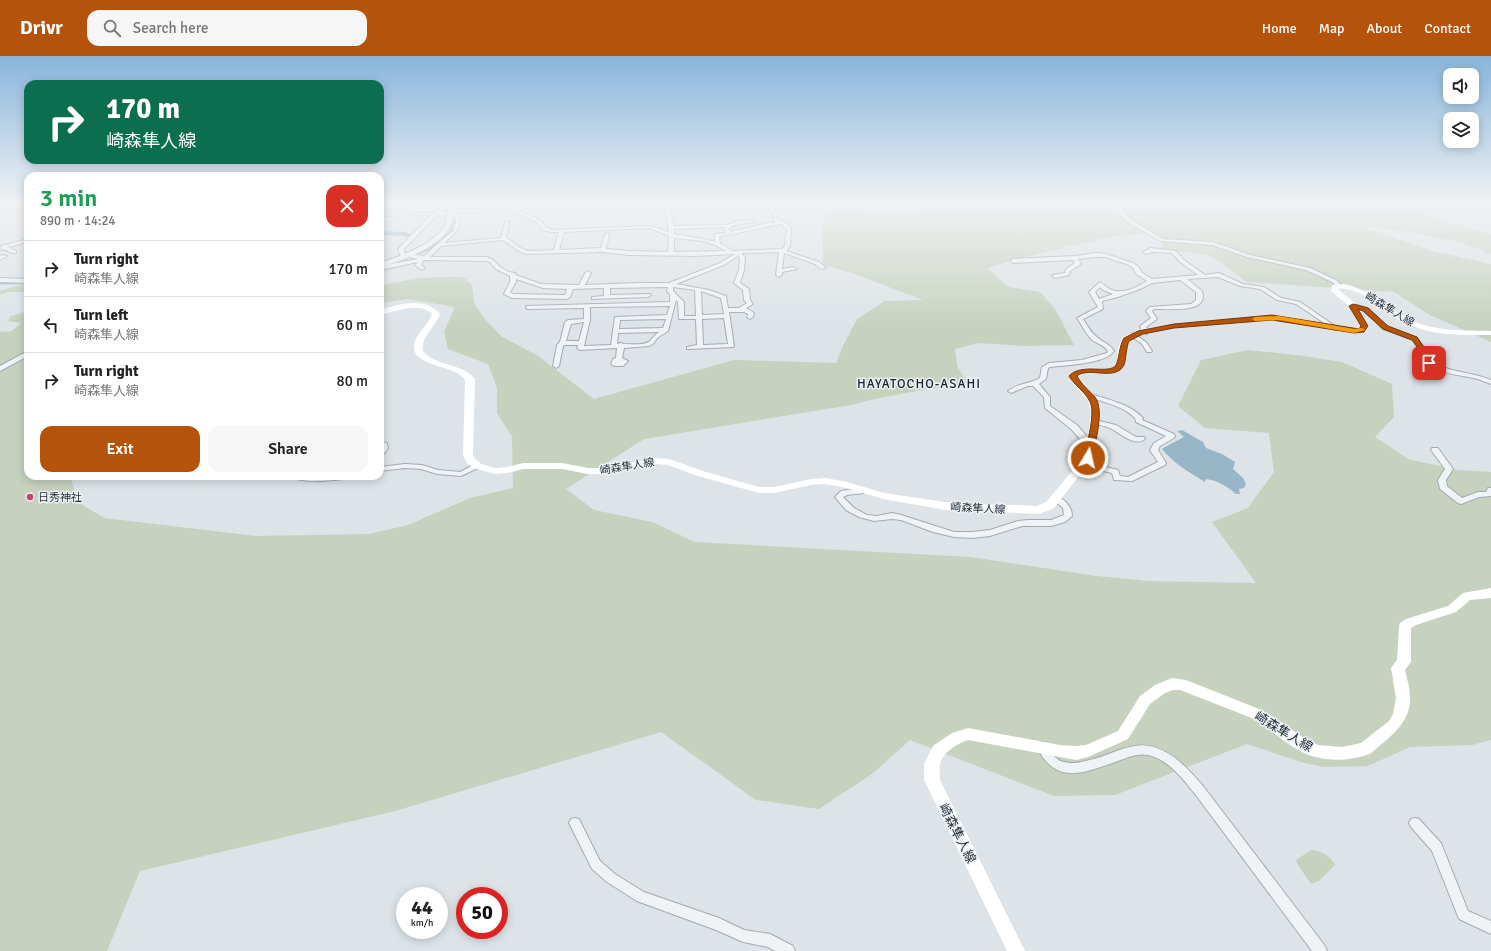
<!DOCTYPE html>
<html lang="en">
<head>
<meta charset="utf-8">
<style>
	body { margin:0; font-family:Signika,"Noto Sans JP",sans-serif; background:#f6f6f6; color:#222; height:100vh; display:flex; flex-direction:column; font-size:15px; white-space:nowrap }
	* { box-sizing:border-box; margin:0 }
	p { font-size:13px; color:#767676 }
	.icon { flex:none; width:22px; height:22px; fill:none; stroke:currentColor; stroke-width:2; stroke-linecap:round; stroke-linejoin:round }
	.map { position:relative; flex:1; overflow:hidden }
	.details { position:absolute; left:24px; top:116px; width:360px; height:308px; display:flex; flex-direction:column; background:#fff; border-radius:12px; box-shadow:0 2px 10px #0003 }
	.details>* { flex:none }
	.banner { position:absolute; left:24px; top:24px; width:360px; height:84px; border-radius:12px; box-shadow:0 2px 10px #0003; background:#0b6e4f; color:#fff; overflow:hidden }
	.buttons { position:absolute; left:1443px; top:12px; display:grid; gap:8px }
	.buttons a { display:grid; place-items:center; width:36px; height:36px; border-radius:8px; background:#fff; box-shadow:0 2px 10px #0003; font-size:20px }
	.speed { position:absolute; left:396px; top:831px; display:flex; gap:8px; font-size:20px; font-weight:700; text-align:center }
	.speed>* { display:grid; place-content:center; width:52px; height:52px; border-radius:50%; background:#fff; box-shadow:0 2px 10px #0003; line-height:1 }
	.speed small { font-size:10px; font-weight:400 }
	.speed .limit { border:6px solid #d22; background:#fff; color:#111 }
	.pin { position:absolute; display:grid; place-items:center; width:34px; height:34px; color:#fff; margin:-17px; border-radius:8px; box-shadow:0 2px 6px #0006 }
	.me { position:absolute; width:44px; margin:-22px; rotate:9deg; stroke-linejoin:round; filter:drop-shadow(0 0 3px #0008) }
	.turn { display:flex; align-items:center; gap:14px; height:84px; padding:0 16px; font-size:18px }
	.turn .icon { width:52px; height:52px; stroke-width:2.5 }
	.turn b { display:block; font-size:28px; line-height:34px }
	.round { display:grid; place-items:center; flex:none; width:42px; height:42px; border-radius:12px; background:#f6f6f6 }
	.headline { display:flex; align-items:center; justify-content:space-between; height:68px; padding:0 16px }
	h1 { font-size:24px; font-weight:600; line-height:30px; color:#1e9e55 }
	.cta { display:flex; gap:8px; margin-top:auto; padding:8px 16px }
	.cta a { flex:1; height:46px; border-radius:12px; background:#b45309; color:#fff; font-size:16px; font-weight:600; line-height:46px; text-align:center }
	.cta a+a { background:#f6f6f6; color:#222 }
	ul { padding:0; list-style:none }
	li { display:flex; align-items:center; gap:12px; height:56px; padding:0 16px; border-top:1px solid #e0e0e0 }
	li div { flex:1 }
	li b { display:block; font-size:15px }
	li em { font-style:normal }
	header { display:flex; align-items:center; gap:24px; box-sizing:border-box; height:56px; padding:0 20px; background:#b45309; color:#fff }
	header strong { font-size:19px }
	nav { display:flex; gap:22px; margin-inline-start:auto; font-size:14px }
	.search { width:280px; height:36px; background:#f6f6f6; display:flex; align-items:center; gap:10px; box-sizing:border-box; padding:0 14px; border-radius:12px; color:#767676; font-size:15px }
	.map>svg:first-child { display:block }
</style>
</head>
<body>
<header>
<strong>Drivr</strong>
<div class="search"><svg class="icon" aria-label="search" viewBox="0 0 24 24"><circle cx="10" cy="10" r="6"/><path d="M15 15l6 6"/></svg>Search here</div>
<nav><a>Home</a><a>Map</a><a>About</a><a>Contact</a></nav>
</header>
<div class="map">
<svg width="1491" height="895" viewBox="0 0 1491 895">
	<rect width="100%" height="100%" fill="#dde3e7"/>
	<!-- green -->
	<path fill="#c6d1be" d="M922 147H1491V158L1451 153 1427 156C1444 170 1471 171 1491 179V198L1463 187 1408 176 1359 170 1433 195 1491 208V286L1430 259 1394 236 1246 226 1222 207 1206 198 1160 194 1163 187 1146 178 1113 180 1017 203 987 212 1008 231 1040 236 1055 253 1074 289 1025 290 979 287 955 293 957 310 967 326 879 342 851 349 644 383 566 433 594 454 652 466 695 486 971 501 1096 520 1148 525 1256 527 1212 466 1248 452 1274 416 1269 377 1205 372 1178 350 1201 304 1248 294 1304 300 1342 306 1392 328 1394 361 1375 381 1408 403 1458 414 1491 416V684L1472 689 1410 691 1368 710 1323 711 1301 706 1247 688 1115 739 1054 740 910 684 872 718 819 753 756 744 661 676 395 755 140 815 107 895H0V276L12 275 21 267 8 265 11 260 28 255V420H70L78 446 104 462 256 480 369 478 408 469 470 442 513 432 512 381 497 357V332L488 308 448 293 444 276 455 251 408 243 380 247V230C406 223 436 220 463 221L472 229 474 247 485 263 501 280 538 300 594 343 734 304 836 307 843 290 857 263 885 245 923 244 852 217 823 209V155L837 149 897 156 917 157Z
		M28 229V236H8L0 239V235L16 230Z
		M1311 794C1320 794 1331 800 1335 809L1319 825 1311 828 1298 809 1296 804Z"/>
	<!-- water -->
	<path fill="#98b6c8" d="M1182 374 1203 386 1206 392 1222 398 1235 406 1233 413 1243 422 1246 428 1244 432 1239 433 1240 438H1236C1228 431 1217 424 1206 423L1205 426C1190 417 1173 407 1162 393L1163 392 1184 381 1177 375Z"/>
	<g fill="none" stroke-linecap="round" stroke-linejoin="round">
		<!-- canal -->
		<path stroke="#98b6c8" stroke-width="4.5" d="M444 147 445 157
			M414 198C427 193 449 185 454 171 455 168 455 164 456 161
			M0 226H28"/>
		<!-- river -->
		<path fill="#98b6c8" fill-rule="evenodd" d="M380 175 405 176 415 180 411 182 404 180 380 179Z"/>
		<defs>
			<path id="minor" d="M19 147H25L0 156V153Z
				M392 147H440L442 149 444 156 448 158 446 159 440 158 437 159 404 193 405 198 424 200 454 174 456 163 452 157 448 156 453 154 597 147H620L618 148 518 154 540 164 547 172 551 174 651 170 669 176 664 147H668L674 170 727 169 738 165 752 164 754 165C746 169 736 166 728 173L731 176 764 168 775 166 768 147H772L778 164 786 167 791 173 790 190 786 195 819 206 826 212 821 213 815 208 784 197 782 213 794 211 797 213 782 216V219L779 221 776 219 779 196 742 197V198L745 201 744 214 740 227 749 233 750 244 753 248 746 252 754 257 753 261 750 263 747 261 748 258 744 256H729L734 290 733 291 687 293V291L697 289 696 263H679L678 246 676 244 668 275 657 282 654 287 649 290 624 292 622 302 628 305 623 310H614L611 308 613 303 616 302 617 292 580 294 577 292 578 289H564L563 290 559 310 556 312 553 310 557 289 560 286 565 266 568 264 584 263V252L528 253 526 252V250L670 246V238L667 235 668 231 610 232V239L650 238 651 239 648 241 592 243V241L604 240V232L573 233 570 241 567 243 512 242 504 238 510 226V220L496 213 491 207 487 205 424 204 421 209 425 212 422 214 415 209 418 206 380 214V210L418 203 405 200 401 201 398 193 431 159 380 160V158L435 157 439 155 438 150 436 148 414 150 394 148ZM511 154 536 166 543 174 551 176H559L554 194C545 194 533 196 525 194 517 192 513 184 506 182L509 166 507 165 505 166 501 182 444 187 458 174 460 163 457 157ZM781 168 787 173 785 190 782 193 733 195 720 187 719 180C740 178 760 171 781 168ZM725 171 724 173 726 177 715 178V186L704 183 674 178V173ZM650 172 669 180 668 196 630 195 606 193 609 178 607 177 605 178 601 192 559 194 564 176ZM674 182 703 185 715 189 726 195 674 196ZM503 184 517 194 525 198 601 196 630 199 695 200 735 198 720 207 669 227H640L585 229 591 217 588 215 585 217 579 229 541 228 516 219 515 217 509 216 500 211 493 204 487 201H430L441 190ZM738 200 740 202 739 214 734 227 743 234 744 244 747 247 739 252H728L726 240 709 234 676 228 724 209ZM516 223 543 232 567 233 565 239 513 238 510 236 516 226ZM673 231 695 234 696 260H684V246L673 235ZM701 235 721 242 724 258 702 259ZM670 250 667 259 615 261 611 289 584 290 590 264V251ZM724 262 728 288 703 289 702 263ZM666 263 663 272 619 273 620 264ZM584 266 579 285H566L571 268ZM659 276C655 279 653 281 650 285 644 290 630 288 624 288L621 287 617 288 618 277Z
				M1142 147H1147C1139 153 1128 149 1120 154L1132 164 1163 183 1213 186 1250 199 1310 212 1336 224 1342 230 1337 231 1332 226 1306 214 1247 201 1212 189 1160 185 1128 166 1115 154 1121 150Z
				M28 183V186L8 191 16 195V197C10 198 6 192 0 194L1 190Z
				M1151 192 1176 195 1184 204 1205 219 1219 217 1243 228 1264 231 1281 242 1300 246 1338 272 1335 274 1333 273 1296 248 1277 244 1260 233 1240 230 1218 221 1187 223 1202 235C1210 259 1166 252 1154 253L1152 255 1157 263 1146 271 1149 276 1146 278 1141 274 1140 270 1151 262 1146 255 1150 251 1191 248 1196 244V236L1180 224 1152 227 1140 233 1118 241 1102 245 1103 253 1083 263C1087 269 1091 277 1097 281 1103 287 1109 287 1114 295 1106 308 1065 309 1050 311L1048 312 1046 323 1039 328 1050 341V350L1077 369 1094 389 1090 391H1087L1071 373 1045 352 1044 341 1033 330H1028L1011 337 1008 335C1018 327 1030 328 1040 322L1042 311 1049 307 1082 304 1107 297 1108 295C1104 289 1098 288 1092 284 1086 278 1082 269 1077 262L1098 251 1089 236 1100 226C1103 228 1105 230 1108 232 1121 240 1135 232 1147 225L1136 218 1134 213 1129 209 1105 201H1096L1078 203 1081 208 1070 215 1069 219 1055 222 1052 220 1053 219 1065 217 1066 213 1075 207 1073 204 1013 207 1010 205 1013 203 1075 200 1096 197 1106 198 1133 207 1139 211 1141 216 1152 223 1198 219 1180 206 1172 197 1152 196 1146 198 1143 196ZM1100 231 1103 234 1113 238 1099 243 1095 236Z
				M2 199 7 200 0 204V200Z
				M0 222 28 223V227L0 226Z
				M1353 248 1368 252 1387 271 1417 282 1430 300 1428 303C1446 317 1470 315 1491 324V328C1485 326 1479 323 1473 322 1455 318 1434 317 1421 303L1424 300 1413 284 1383 273 1364 254 1351 251 1350 250Z
				M1133 277 1146 286 1152 295 1151 296H1147L1142 288 1131 280V278Z
				M28 295V300L0 315V310Z
				M1090 338C1107 343 1130 348 1143 362L1142 364 1174 378 1175 380 1174 382 1160 390 1158 394 1166 407 1165 409 1132 425 1114 424 1112 417 1081 410 1080 408 1084 406 1118 414 1120 420 1128 421 1158 406 1150 394 1154 387 1166 380 1136 366 1135 362C1123 350 1104 346 1088 341L1087 340Z
				M1095 364 1116 369 1136 381H1144L1145 383C1135 391 1121 378 1112 373 1106 370 1099 369 1093 367L1091 366Z
				M380 386 387 387 388 392 383 399H380Z
				M1432 392H1438L1453 413 1446 424 1447 430 1462 442 1478 436H1486L1488 432H1491V440L1479 441 1461 448 1458 447 1440 433 1438 424 1445 413 1431 394Z
				M405 408 422 409 438 414 460 416 475 408H481L482 410 461 420 437 418 421 413 405 412 380 415V411Z
				M292 420H353L349 422C336 424 302 429 292 420Z
				M854 433H864L868 435C861 440 851 436 843 441L854 452 867 459 877 460 892 457 901 459 954 476H972L990 474 1018 465 1028 464H1051L1064 459 1063 452 1051 442 1055 439C1064 443 1072 450 1072 460L1065 466 1051 470H1022L990 480 972 482 954 481 933 476 901 464 892 463 874 465 859 461 846 454 835 441 841 435Z
				M1042 686C1051 690 1052 704 1064 706 1073 709 1085 705 1094 703 1108 699 1121 692 1135 690 1163 685 1187 711 1203 730L1325 890 1327 895H1312L1195 738C1183 723 1168 703 1148 699 1137 697 1129 701 1118 705 1086 716 1056 731 1037 691L1038 688Z
				M575 762 579 763 600 805 615 818 644 836 719 862 744 874 770 878 793 890 795 895H775L768 891 743 886 716 874 637 845 607 826 592 813 569 767 571 763Z
				M1415 762 1419 763 1441 787 1468 855 1491 865V878L1459 863 1432 795 1411 771 1409 767 1411 763Z"/>
			<path id="tertiary" d="M448 147H454C453 153 454 160 452 166 444 190 403 205 380 211V207C400 200 438 188 446 166 448 160 447 153 448 147Z"/>
		</defs>
		<!-- minor casing -->
		<use href="#minor" stroke="#a3aab1" stroke-width="2"/>
		<!-- tertiary casing -->
		<use href="#tertiary" stroke="#a3aab1" stroke-width="2"/>
		<!-- minor -->
		<use href="#minor" fill="#f0f3f6" fill-rule="evenodd"/>
		<!-- tertiary -->
		<use href="#tertiary" fill="#f0f3f6" fill-rule="evenodd"/>
		<!-- secondary -->
		<path fill="#fff" fill-rule="evenodd" d="M1344 228C1370 233 1386 252 1409 263 1434 276 1464 274 1491 275V279C1465 279 1437 280 1412 270 1389 261 1363 230 1339 233V234L1356 248 1369 270 1366 276 1354 277 1272 263 1174 272 1143 278 1130 284C1125 295 1127 306 1120 315L1107 318 1085 317 1078 321 1094 339 1100 350V364L1093 402 1054 452 1039 458 945 454 883 443 846 432 825 428 811 429 774 437H759L698 420 668 409 655 408 602 418H588L562 413H523L508 417 495 418 474 412 467 407 463 399 465 324C462 320 459 318 455 316 445 310 410 307 414 288 417 277 428 269 432 258 419 245 395 256 380 259V254C398 248 426 240 440 258 436 270 420 282 423 295 436 311 461 306 475 323L473 399 475 403 482 408 495 412 508 411 523 407H562L588 412H602L655 402 669 403 706 416 759 431H774L811 423 825 422 847 426 884 437 945 446 1037 450 1046 446 1083 402 1089 372 1091 357 1088 344 1073 328 1069 320C1081 304 1111 318 1116 309 1118 304 1117 298 1118 293 1119 289 1121 285 1123 281L1138 274 1174 268 1272 259 1354 273 1360 272 1361 270 1350 251 1331 235 1332 229Z
			M1491 532V542L1470 544 1456 556 1416 569 1411 572V606L1405 614C1407 623 1410 632 1410 641 1411 668 1388 682 1370 698 1344 707 1316 706 1293 691 1278 681 1265 669 1249 661L1180 634H1173L1165 637 1150 648 1128 683 1088 701 1076 704 1060 701 968 684C958 687 942 697 940 708 939 712 940 719 940 724L1025 895H1007L924 724V708L933 690 952 677 968 672 1060 689 1076 690 1086 689 1118 675 1140 640 1155 629 1172 622 1186 624 1259 653 1269 658 1304 682 1318 689 1342 691 1361 687 1389 665 1393 658 1396 642 1391 612 1397 604 1399 570 1400 567 1406 563 1448 550 1463 537Z"/>
	</g>
	<!-- sky -->
	<linearGradient id="sky" x2="0" y2="1"><stop stop-color="#88b5db"/><stop offset="0.54" stop-color="#f0f2f4"/><stop offset="1" stop-color="#f0f2f4" stop-opacity="0"/></linearGradient>
	<rect width="1491" height="272" fill="url(#sky)"/>
	<!-- route -->
	<path fill="#b45309" stroke="#753606" d="M1353 248 1368 252 1388 270 1417 281 1430 300 1428 303 1432 307 1431 309H1426L1421 303 1423 299 1412 284 1383 273 1363 255 1358 253 1368 270 1364 276 1354 277 1272 264 1174 272 1143 278 1129 285C1126 292 1126 304 1124 309 1115 326 1089 310 1077 320 1082 329 1089 334 1095 341 1105 354 1095 387 1092 402L1088 405 1084 402C1086 388 1097 356 1089 344 1084 335 1075 330 1069 320 1081 306 1110 319 1116 309 1119 304 1119 290 1124 282L1138 275 1174 268 1272 259 1359 273 1361 270 1349 250Z"/>
	<!-- slow -->
	<path fill="#f59e0b" d="M1279 260 1354 273 1362 272 1365 274 1354 277 1279 264 1255 265 1252 263 1255 261Z"/>
	<!-- markers -->
	<circle fill="#cf4068" stroke="#edf1f5" stroke-width="1.5" cx="30" cy="441" r="4"/>
	<g text-anchor="middle" stroke-width="3" stroke-linejoin="round" paint-order="stroke">
		<!-- street labels -->
		<g font-size="11" fill="#27323e" stroke="#edf1f5">
			<text transform="translate(1390 253) rotate(31)" y="4">崎森隼人線</text>
			<text transform="translate(627 410) rotate(-9)" y="4">崎森隼人線</text>
			<text transform="translate(978 452) rotate(3)" y="4">崎森隼人線</text>
		</g>
		<!-- poi labels -->
		<g font-size="11" fill="#27323e" stroke="#edf1f5" text-anchor="start">
			<text x="38" y="445">日秀神社</text>
		</g>
		<!-- quarter labels -->
		<g font-size="13" letter-spacing="1" fill="#19232f" stroke="#edf1f5">
			<text x="919" y="332">HAYATOCHO-ASAHI</text>
		</g>
		<!-- near-street labels -->
		<g font-size="13" fill="#27323e" stroke="#edf1f5">
			<text transform="translate(1284 675) rotate(31)" y="5">崎森隼人線</text>
			<text transform="translate(958 777) rotate(63)" y="5">崎森隼人線</text>
		</g>
	</g>
</svg>
<div class="buttons">
<a><svg class="icon" aria-label="sound" viewBox="0 0 24 24"><path d="M4 9h4l5-4v14l-5-4H4zM17 9q2 3 0 6"/></svg></a>
<a><svg class="icon" aria-label="layers" viewBox="0 0 24 24"><path d="M12 4l9 5-9 5-9-5zM3 14l9 5 9-5"/></svg></a>
</div>
<div class="speed"><div>44<small>km/h</small></div><div class="limit">50</div></div>
<div class="pin" style="left:1429px;top:307px;background:#d93025"><svg class="icon" aria-label="arrive" viewBox="0 0 24 24"><path d="M6 21V4h12l-3 4 3 4H6"/></svg></div>
<svg class="me" style="left:1088px;top:402px" viewBox="-20 -20 40 40"><circle r="17" fill="#b45309" stroke="#fff" stroke-width="3"/><path d="M0-11L8 9 0 5-8 9z" fill="#fff"/></svg>
<div class="banner">
<div class="turn"><svg class="icon" aria-label="right" viewBox="0 0 24 24"><path d="M7 20v-9h11M14 6l5 5-5 5"/></svg><div><b>170 m</b>崎森隼人線</div></div>
</div>
<section class="details">
<div class="headline"><div><h1>3 min</h1><p>890 m · 14:24</p></div><a class="round" style="background:#d93025;color:#fff"><svg class="icon" aria-label="close" viewBox="0 0 24 24"><path d="M6 6l12 12M18 6L6 18"/></svg></a></div>
<ul>
<li><svg class="icon" aria-label="right" viewBox="0 0 24 24"><path d="M7 20v-9h11M14 6l5 5-5 5"/></svg><div><b>Turn right</b><p>崎森隼人線</p></div><em>170 m</em></li>
<li><svg class="icon" aria-label="left" viewBox="0 0 24 24"><path d="M17 20v-9H6M10 6l-5 5 5 5"/></svg><div><b>Turn left</b><p>崎森隼人線</p></div><em>60 m</em></li>
<li><svg class="icon" aria-label="right" viewBox="0 0 24 24"><path d="M7 20v-9h11M14 6l5 5-5 5"/></svg><div><b>Turn right</b><p>崎森隼人線</p></div><em>80 m</em></li>
</ul>
<div class="cta"><a>Exit</a><a>Share</a></div>
</section>
</div>
</body>
</html>
